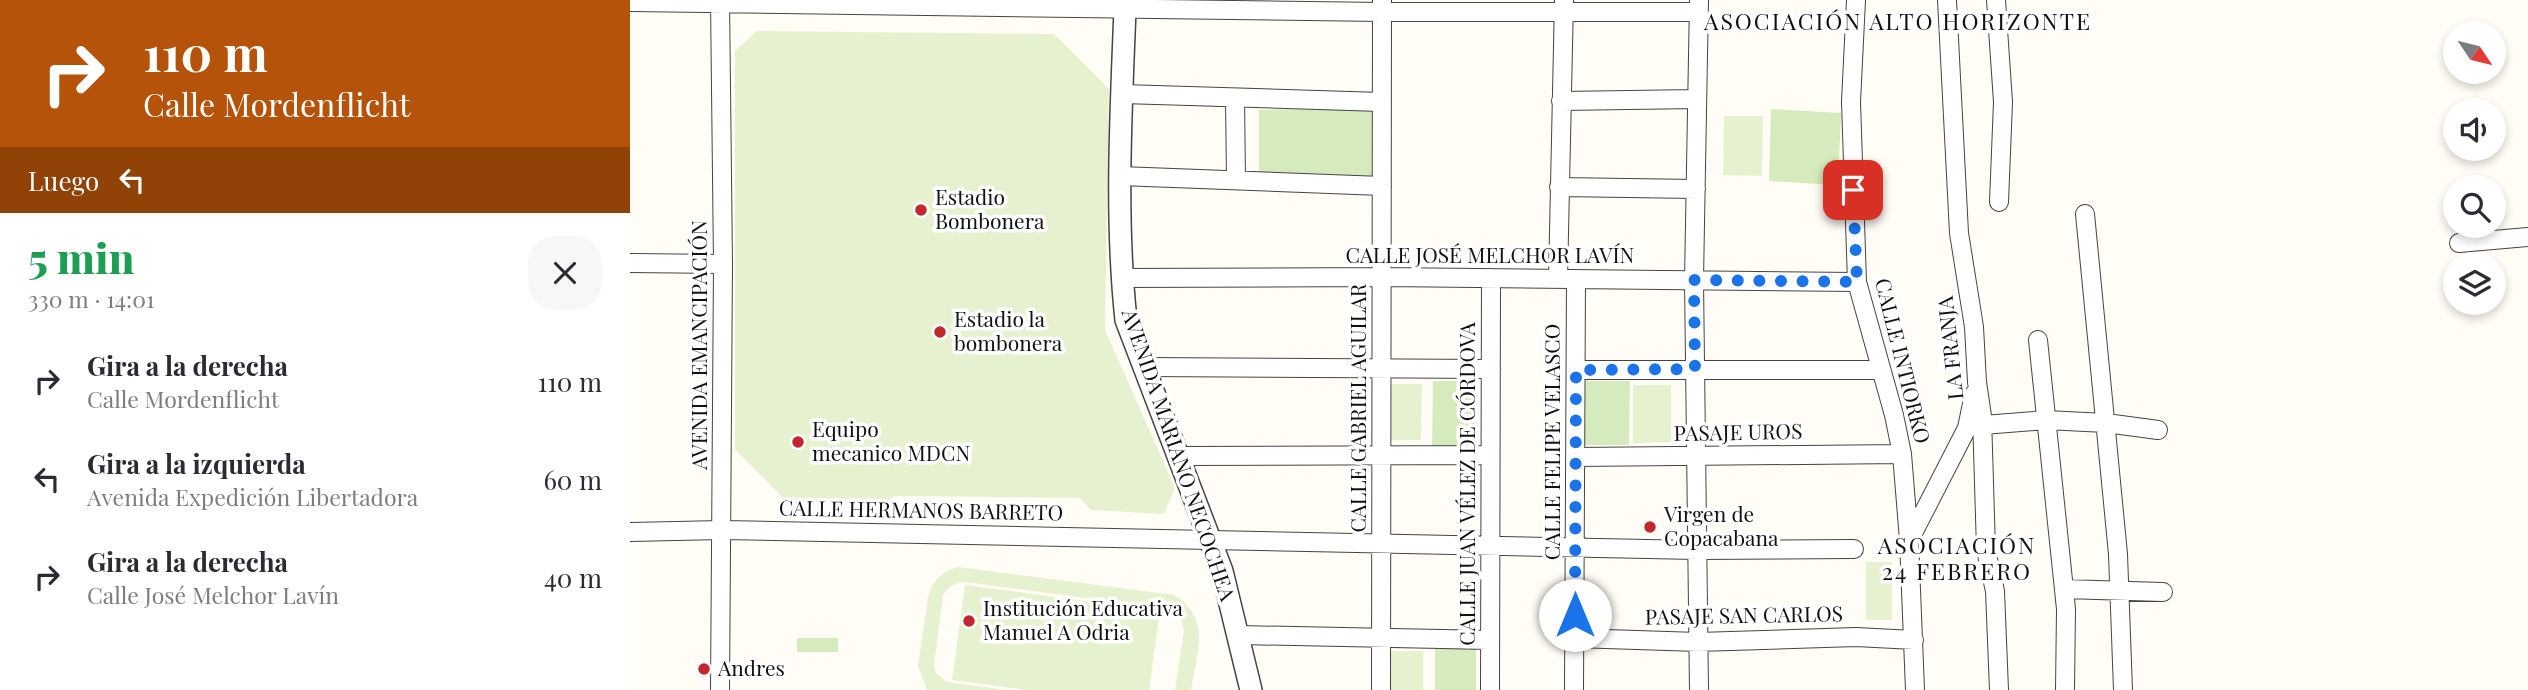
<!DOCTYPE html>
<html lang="es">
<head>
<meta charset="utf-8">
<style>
	body { margin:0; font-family:"Playfair Display",serif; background:#f7f7f7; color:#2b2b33; height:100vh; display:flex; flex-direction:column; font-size:26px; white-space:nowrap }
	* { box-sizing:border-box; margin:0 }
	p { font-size:23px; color:#7c7c81 }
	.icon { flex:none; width:38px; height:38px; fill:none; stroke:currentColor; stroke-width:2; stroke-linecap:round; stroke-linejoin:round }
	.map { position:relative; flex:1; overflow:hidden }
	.side { display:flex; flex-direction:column; background:#fff; width:630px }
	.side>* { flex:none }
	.hud { background:#b45309; color:#fff; overflow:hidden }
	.needle { width:46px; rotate:125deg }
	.controls { position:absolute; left:1813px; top:21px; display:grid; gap:14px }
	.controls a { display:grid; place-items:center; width:63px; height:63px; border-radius:50%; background:#fff; box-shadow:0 4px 10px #0003; font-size:35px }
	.pin { position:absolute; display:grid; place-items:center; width:60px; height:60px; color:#fff; margin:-30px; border-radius:14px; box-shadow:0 4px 10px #0006 }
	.me { position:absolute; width:77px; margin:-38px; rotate:0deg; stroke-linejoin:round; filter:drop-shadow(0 0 5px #0008) }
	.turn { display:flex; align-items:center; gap:24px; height:147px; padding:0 28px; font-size:32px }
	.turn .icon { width:91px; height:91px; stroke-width:2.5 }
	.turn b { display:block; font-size:49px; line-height:60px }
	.then { display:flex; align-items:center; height:66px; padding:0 28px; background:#0003; gap:14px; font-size:26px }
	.round { display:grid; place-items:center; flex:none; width:74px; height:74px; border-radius:28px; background:#f7f7f7 }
	.overview { display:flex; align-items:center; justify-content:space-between; height:119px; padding:0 28px }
	h1 { font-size:42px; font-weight:800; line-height:52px; color:#1e9e55 }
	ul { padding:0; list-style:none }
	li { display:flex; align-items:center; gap:21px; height:98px; padding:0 28px }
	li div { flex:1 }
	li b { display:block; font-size:26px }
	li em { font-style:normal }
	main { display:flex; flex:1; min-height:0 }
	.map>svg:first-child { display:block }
</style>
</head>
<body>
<main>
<section class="side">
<div class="hud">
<div class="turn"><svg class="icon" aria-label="right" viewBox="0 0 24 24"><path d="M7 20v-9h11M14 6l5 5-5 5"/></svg><div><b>110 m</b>Calle Mordenflicht</div></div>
<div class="then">Luego<svg class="icon" aria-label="left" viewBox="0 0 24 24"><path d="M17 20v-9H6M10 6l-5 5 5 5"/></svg></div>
</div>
<div class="overview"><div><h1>5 min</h1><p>330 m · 14:01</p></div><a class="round"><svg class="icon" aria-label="close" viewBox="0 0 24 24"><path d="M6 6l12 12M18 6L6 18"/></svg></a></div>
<ul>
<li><svg class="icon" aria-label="right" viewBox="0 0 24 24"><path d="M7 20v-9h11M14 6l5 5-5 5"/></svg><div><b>Gira a la derecha</b><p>Calle Mordenflicht</p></div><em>110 m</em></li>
<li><svg class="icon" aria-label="left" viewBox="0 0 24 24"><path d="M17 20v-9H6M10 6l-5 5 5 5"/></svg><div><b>Gira a la izquierda</b><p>Avenida Expedición Libertadora</p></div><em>60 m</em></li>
<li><svg class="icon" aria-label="right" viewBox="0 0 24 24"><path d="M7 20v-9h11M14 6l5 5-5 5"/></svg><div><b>Gira a la derecha</b><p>Calle José Melchor Lavín</p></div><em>40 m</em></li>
</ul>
</section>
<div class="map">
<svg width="1898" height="690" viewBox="0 0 1898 690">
	<rect width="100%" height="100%" fill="#fffdf5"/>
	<!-- green -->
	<path fill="#d5ebbd" d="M744 108 743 176H629V110Z
		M1141 109 1211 113 1208 185 1139 181Z
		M803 381H845L844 449H802Z
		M954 381H1000L999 445H954Z
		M167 638H208V652H167Z
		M805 646H846V690H805Z"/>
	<!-- pitch -->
	<path fill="#e6f2cf" d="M127 31 424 34 479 89 475 330 545 488 534 514 461 510 450 498 264 496 256 505 159 504 105 449V51Z
		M1094 116H1133L1132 176 1093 175Z
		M758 384H792L791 440H757Z
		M1003 385H1041V442L1003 443Z
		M1236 562H1262V620H1236Z
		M328 567 544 595C582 618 567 654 561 690H545L554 630 551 620 538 609 335 582C324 583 319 586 313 595L304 665 306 673 317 682 376 690H297L288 666 298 597C302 581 312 571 328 567Z
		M335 585 530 611 519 690H397L322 680Z
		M757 651H793V690H756Z"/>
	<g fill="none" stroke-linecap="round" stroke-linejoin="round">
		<defs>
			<path id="minor" d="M1069 0 1064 280 1069 690
				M1226 0 1221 102 1227 282 1264 415 1272 454 1279 540 1285 690
				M1317 0 1329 233 1344 327 1347 382 1352 416 1356 550 1365 591 1369 690
				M1366 0 1373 102 1369 202
				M0 2 752 12H1068
				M492 94 752 102
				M605 98 606 180
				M931 101 1067 99
				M490 176 752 186
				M929 187 1066 189
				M1455 214 1488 554 1493 690
				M1829 243 1898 237
				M0 263 93 264
				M492 278 752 277 1227 282
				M928 279 934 0
				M1408 340 1436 609 1435 690
				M514 367 861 369
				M946 370H1250
				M1353 425 1416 420 1476 423 1528 430
				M548 456 860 455
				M945 457 1272 454
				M0 532 92 530 1067 550 1224 549
				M1281 537 1337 428 1344 394
				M1434 589 1533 592
				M609 635 860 640
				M945 638 1068 642 1226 637 1284 640
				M90 690 93 264 90 0
				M751 690 752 1
				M860 690 861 278
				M944 690 946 279"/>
			<path id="tertiary" d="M498 0 495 9C491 113 485 217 496 320L592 571 621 690"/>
		</defs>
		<!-- minor casing -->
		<use href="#minor" stroke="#444" stroke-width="20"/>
		<!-- tertiary casing -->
		<use href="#tertiary" stroke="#444" stroke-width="24"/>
		<!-- minor -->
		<use href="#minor" stroke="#fff" stroke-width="18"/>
		<!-- tertiary -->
		<use href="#tertiary" stroke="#fff" stroke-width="21"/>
	</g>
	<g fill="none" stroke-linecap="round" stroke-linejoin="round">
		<!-- route -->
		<path stroke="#1a73e8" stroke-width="12" stroke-dasharray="0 21.6" d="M945 615 946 370 1065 369 1064 280 1227 282 1223 190"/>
	</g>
	<!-- markers -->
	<g fill="#c4262e" stroke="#fff" stroke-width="2.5">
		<circle cx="291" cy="210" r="7"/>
		<circle cx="310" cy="332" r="7"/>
		<circle cx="168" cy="442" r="7"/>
		<circle cx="1020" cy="527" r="7"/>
		<circle cx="339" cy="621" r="7"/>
		<circle cx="74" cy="669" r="7"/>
	</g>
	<g text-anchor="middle" stroke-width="7" stroke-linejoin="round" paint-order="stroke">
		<!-- poi labels -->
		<g font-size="21" fill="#111" stroke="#fff" text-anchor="start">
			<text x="305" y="205">Estadio<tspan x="305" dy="24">Bombonera</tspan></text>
			<text x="324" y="327">Estadio la<tspan x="324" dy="24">bombonera</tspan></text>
			<text x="182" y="437">Equipo<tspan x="182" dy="24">mecanico MDCN</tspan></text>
			<text x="1034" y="522">Virgen de<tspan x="1034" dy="24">Copacabana</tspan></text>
			<text x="353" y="616">Institución Educativa<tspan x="353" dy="24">Manuel A Odria</tspan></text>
			<text x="88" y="676">Andres</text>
		</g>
		<!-- street labels -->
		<g font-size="21" fill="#111" stroke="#fff">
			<text x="860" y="263">CALLE JOSÉ MELCHOR LAVÍN</text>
			<text transform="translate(70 345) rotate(-90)" y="7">AVENIDA EMANCIPACIÓN</text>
			<text transform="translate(1321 348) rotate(-96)" y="7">LA FRANJA</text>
			<text transform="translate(1272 361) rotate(76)" y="7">CALLE INTIORKO</text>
			<text transform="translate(729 408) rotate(-90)" y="7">CALLE GABRIEL AGUILAR</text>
			<text transform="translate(1108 433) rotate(-1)" y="7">PASAJE UROS</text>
			<text transform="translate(923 442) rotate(-90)" y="7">CALLE FELIPE VELASCO</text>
			<text transform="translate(548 455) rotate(71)" y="7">AVENIDA MARIANO NECOCHEA</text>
			<text transform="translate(838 484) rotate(-90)" y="7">CALLE JUAN VÉLEZ DE CÓRDOVA</text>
			<text transform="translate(291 511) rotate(1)" y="7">CALLE HERMANOS BARRETO</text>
			<text transform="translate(1114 616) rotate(-1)" y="7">PASAJE SAN CARLOS</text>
		</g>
		<!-- neighbourhood labels -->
		<g font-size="23" letter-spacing="2" fill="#111" stroke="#fff">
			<text x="1268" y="30">ASOCIACIÓN ALTO HORIZONTE</text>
			<text x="1327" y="554">ASOCIACIÓN<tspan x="1327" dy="26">24 FEBRERO</tspan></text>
		</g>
	</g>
</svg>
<div class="controls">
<a><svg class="needle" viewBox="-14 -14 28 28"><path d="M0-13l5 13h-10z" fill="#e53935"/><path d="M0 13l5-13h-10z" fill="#7c7c81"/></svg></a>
<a><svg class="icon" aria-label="sound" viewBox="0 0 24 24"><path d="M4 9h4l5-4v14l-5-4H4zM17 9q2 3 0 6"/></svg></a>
<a><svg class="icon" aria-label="search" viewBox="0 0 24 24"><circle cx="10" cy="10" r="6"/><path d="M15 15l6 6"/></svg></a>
<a><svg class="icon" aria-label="layers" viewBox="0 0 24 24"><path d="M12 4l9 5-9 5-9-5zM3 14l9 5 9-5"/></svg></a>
</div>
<div class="pin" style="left:1223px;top:190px;background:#d93025"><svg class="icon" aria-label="arrive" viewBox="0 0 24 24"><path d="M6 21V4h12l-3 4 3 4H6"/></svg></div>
<svg class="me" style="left:945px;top:615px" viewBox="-20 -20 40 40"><circle r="19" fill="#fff"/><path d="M0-13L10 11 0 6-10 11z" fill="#1a73e8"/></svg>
</div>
</main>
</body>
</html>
